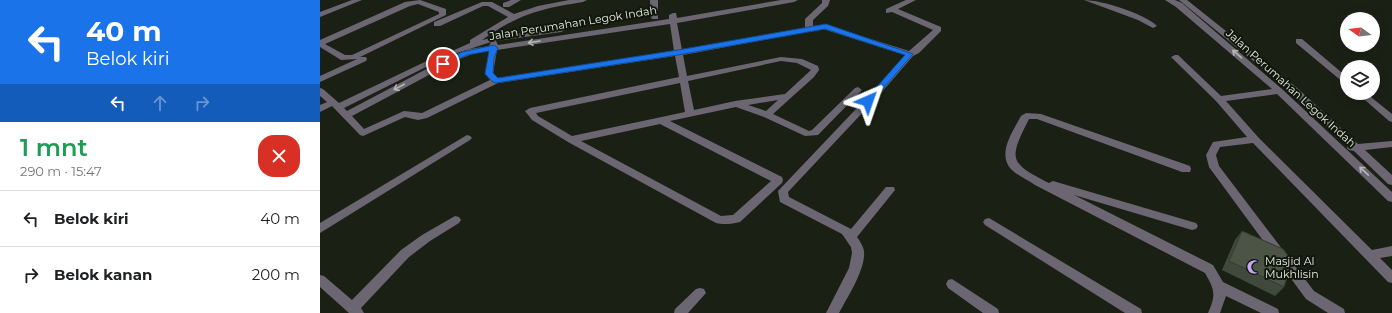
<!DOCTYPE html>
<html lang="id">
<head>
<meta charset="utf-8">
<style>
	body { margin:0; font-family:Montserrat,sans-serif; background:#f6f6f6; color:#202124; height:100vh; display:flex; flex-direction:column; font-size:15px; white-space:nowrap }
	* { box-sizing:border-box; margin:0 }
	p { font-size:13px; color:#757577 }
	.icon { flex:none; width:22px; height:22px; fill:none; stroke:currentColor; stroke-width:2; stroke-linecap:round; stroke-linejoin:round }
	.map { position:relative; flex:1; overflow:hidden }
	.details { display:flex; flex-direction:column; background:#fff; width:320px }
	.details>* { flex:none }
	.banner { background:#1a73e8; color:#fff; overflow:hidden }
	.needle { width:26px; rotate:285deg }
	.tools { position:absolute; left:1020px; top:12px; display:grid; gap:8px }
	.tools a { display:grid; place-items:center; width:40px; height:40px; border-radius:50%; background:#fff; box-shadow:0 2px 10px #0003; font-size:20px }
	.pin { position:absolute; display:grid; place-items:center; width:34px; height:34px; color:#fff; margin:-17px; border:2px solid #fff; border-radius:50%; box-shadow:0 1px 4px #0007 }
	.me { position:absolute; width:44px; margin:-22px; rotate:43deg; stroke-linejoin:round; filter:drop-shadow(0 0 3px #0008) }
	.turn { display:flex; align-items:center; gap:14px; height:84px; padding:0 20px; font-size:18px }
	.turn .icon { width:52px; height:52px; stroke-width:2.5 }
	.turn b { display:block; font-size:28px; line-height:34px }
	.lanes { display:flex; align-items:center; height:38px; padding:0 20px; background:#0003; justify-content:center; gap:20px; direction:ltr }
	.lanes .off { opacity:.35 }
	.round { display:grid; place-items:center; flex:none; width:42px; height:42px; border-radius:16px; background:#f6f6f6 }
	.overview { display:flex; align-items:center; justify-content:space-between; height:68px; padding:0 20px }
	h1 { font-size:24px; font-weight:600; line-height:30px; color:#1e9e55 }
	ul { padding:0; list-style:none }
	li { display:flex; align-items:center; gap:12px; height:56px; padding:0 20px; border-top:1px solid #e0e0e0 }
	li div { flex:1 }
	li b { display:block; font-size:15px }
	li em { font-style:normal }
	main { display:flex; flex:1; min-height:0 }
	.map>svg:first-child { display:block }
</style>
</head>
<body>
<main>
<section class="details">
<div class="banner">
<div class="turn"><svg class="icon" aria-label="left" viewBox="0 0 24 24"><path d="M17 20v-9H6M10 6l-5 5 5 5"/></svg><div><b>40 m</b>Belok kiri</div></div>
<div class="lanes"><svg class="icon" aria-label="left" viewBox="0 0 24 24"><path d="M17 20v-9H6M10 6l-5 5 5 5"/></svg><svg class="icon off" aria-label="ahead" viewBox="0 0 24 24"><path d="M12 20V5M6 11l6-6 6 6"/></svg><svg class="icon off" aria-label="right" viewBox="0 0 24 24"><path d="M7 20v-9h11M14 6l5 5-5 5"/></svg></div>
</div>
<div class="overview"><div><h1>1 mnt</h1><p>290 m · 15:47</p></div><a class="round" style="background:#d93025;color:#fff"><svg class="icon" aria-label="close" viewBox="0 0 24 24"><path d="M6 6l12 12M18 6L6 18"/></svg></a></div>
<ul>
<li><svg class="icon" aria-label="left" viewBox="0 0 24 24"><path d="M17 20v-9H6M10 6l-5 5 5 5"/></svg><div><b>Belok kiri</b></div><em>40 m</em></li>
<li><svg class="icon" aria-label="right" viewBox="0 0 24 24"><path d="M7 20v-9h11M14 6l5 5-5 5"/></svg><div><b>Belok kanan</b></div><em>200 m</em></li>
</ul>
</section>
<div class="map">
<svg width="1072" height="313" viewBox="0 0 1072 313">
	<rect width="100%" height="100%" fill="#1a2114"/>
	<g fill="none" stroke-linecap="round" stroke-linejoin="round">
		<!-- minor -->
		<path fill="#6b6672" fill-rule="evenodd" d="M32 0H42L0 17V12Z
			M100 0 126 9V15L40 57H46L47 59 46 61 0 82V76L37 59 21 60 0 47V40L85 2ZM98 4 119 12V14L32 55H25L5 44 90 6Z
			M191 0H201L189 7H183V3Z
			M249 0H267L263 2C219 9 199 14 162 40L186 35 241 28 245 30 241 32 176 41 178 45 349 19V15L353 13H356L357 18 461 0H478L474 2 357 23 362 50 485 28V19L502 3V0H510L508 6 493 20V26L506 25 589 51 613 30 572 12 566 13V9L586 0H596L578 9 621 27V31L599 53 593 56 561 93 468 192 469 197 531 229 566 187H574L575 190 537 237C540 241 543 246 544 251 546 269 527 298 519 313H506L529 268 532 253 531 247 522 234 460 202 458 191 555 89 585 55 503 29 363 55 367 76 461 57 482 59 498 66 499 70 494 77 453 114 489 131 492 130 535 88 538 87 542 90 498 135 485 136 444 117 416 107 350 121 462 177 463 180 462 183 420 222C413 224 403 225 396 223L248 142 212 120 205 111 210 108 359 77 355 56 178 83 107 118 98 120 85 117 43 136 40 135 12 106 0 112V105L7 102 0 96V88L3 89 19 103 113 58H116L120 60 24 108 27 111 131 56 150 49 169 46 171 42 134 54 130 52 150 43V40L188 17 168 6H163L120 26H114V22L162 2H172L194 14 218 6ZM350 24 354 51 178 78 173 73 177 50ZM169 51 165 74 170 80 102 113 84 111 44 129 32 116 137 60 155 53ZM461 61 477 63 491 70 465 94 415 101 374 110 368 81ZM360 83 365 112 252 136 218 116 216 113ZM458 100 446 111 428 105ZM340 124 451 181 413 215 401 216 261 141Z
			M330 0H338V19H332L331 17Z
			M764 0C781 0 826 14 837 26L833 28 818 20Z
			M845 0H855L862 3 962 89 1072 192V202L1068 201 957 94 906 101 938 137 1052 250 1072 246V256L1060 258 1072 270V283L1068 282 933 143 900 147 896 155 899 166 994 291 1024 309 1025 313H1008L986 299 889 167 886 155 893 142 927 137 896 101 851 57 855 55H858L901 96 952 89 856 7Z
			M859 0H867L976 87 1038 144 1072 141V147L1045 150 1072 175V185L1068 184 1034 151 1029 150 1027 148 1028 146 970 91Z
			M976 39H982L1027 77V84L1024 83 976 43Z
			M1037 93H1046L1072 114V122L1069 121Z
			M706 113 721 114 870 166 871 169 870 172H862L717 119H709C689 159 688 162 729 183L733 181 876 223 878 226 876 229 872 230 754 195 893 265 903 282 958 309 959 313H941L906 296 900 313H888C896 295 895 290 885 273L715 185C708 180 698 176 692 170 676 154 693 131 701 116Z
			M147 135 150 136 152 138 150 140 0 233V223Z
			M135 216 139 217 141 220 139 223 110 241 89 257 41 308 44 313H29L0 287V275L4 276 32 300 81 250 102 235Z
			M669 218 821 309 822 313H805L665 225 663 222 665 219Z
			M632 279 678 309 679 313H663L628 288 626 284 628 280Z
			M380 288 384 289 386 293 368 313H354L355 309 376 289Z"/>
	</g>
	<!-- wall -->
	<path fill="#41483c" d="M922 231 964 287 955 296 902 270 915 240Z"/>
	<!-- building -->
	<path fill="#4c5446" stroke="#353b31" d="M922 231 963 249 972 261 964 287 909 261Z"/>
	<!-- one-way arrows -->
	<defs><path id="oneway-shaft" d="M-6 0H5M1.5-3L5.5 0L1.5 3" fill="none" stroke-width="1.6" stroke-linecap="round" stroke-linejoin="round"/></defs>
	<g stroke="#b5b6b6">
		<use href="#oneway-shaft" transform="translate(214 42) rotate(171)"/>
		<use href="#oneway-shaft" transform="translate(917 54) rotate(-139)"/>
		<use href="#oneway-shaft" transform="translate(79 87) rotate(152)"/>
		<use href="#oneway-shaft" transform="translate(1044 171) rotate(-137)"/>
	</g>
	<!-- route -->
	<path fill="#1a73e8" stroke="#114b97" d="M506 24 593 54 551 103H546L544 101 546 99 585 55 505 29 358 55 176 83 173 82 165 74 169 51 147 55 125 66H123L119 64 142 52 174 45 178 48 174 58 173 73 178 78 358 50Z"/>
	<!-- icons -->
	<defs>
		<symbol id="mosque-bare" viewBox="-9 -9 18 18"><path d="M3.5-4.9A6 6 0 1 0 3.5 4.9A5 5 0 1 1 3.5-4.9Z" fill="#c6a6f0" stroke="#11170b" stroke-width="2.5" paint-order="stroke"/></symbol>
	</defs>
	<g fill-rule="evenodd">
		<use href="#mosque-bare" x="924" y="257" width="20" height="20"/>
	</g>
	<g text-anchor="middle" stroke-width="4" stroke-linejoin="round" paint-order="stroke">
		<!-- street labels -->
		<g font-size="11" fill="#e7ece3" stroke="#11170b">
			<text transform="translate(253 23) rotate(-9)" y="4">Jalan Perumahan Legok Indah</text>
			<text transform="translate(971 88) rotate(42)" y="4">Jalan Perumahan Legok Indah</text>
		</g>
		<!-- poi labels -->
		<g font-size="11" fill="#e7ece3" stroke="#11170b" text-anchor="start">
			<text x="945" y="265">Masjid Al<tspan x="945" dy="13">Mukhlisin</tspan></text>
		</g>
	</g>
</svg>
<div class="tools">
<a><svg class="needle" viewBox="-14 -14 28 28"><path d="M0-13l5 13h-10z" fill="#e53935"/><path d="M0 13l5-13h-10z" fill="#757577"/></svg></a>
<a><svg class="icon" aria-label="layers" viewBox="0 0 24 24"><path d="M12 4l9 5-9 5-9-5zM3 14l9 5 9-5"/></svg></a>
</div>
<div class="pin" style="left:123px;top:64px;background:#d93025"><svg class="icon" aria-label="arrive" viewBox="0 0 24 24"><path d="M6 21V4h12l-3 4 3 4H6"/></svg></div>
<svg class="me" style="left:548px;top:101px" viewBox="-20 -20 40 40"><path d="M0-17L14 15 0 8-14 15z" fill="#1a73e8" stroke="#fff" stroke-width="4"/></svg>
</div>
</main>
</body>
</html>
